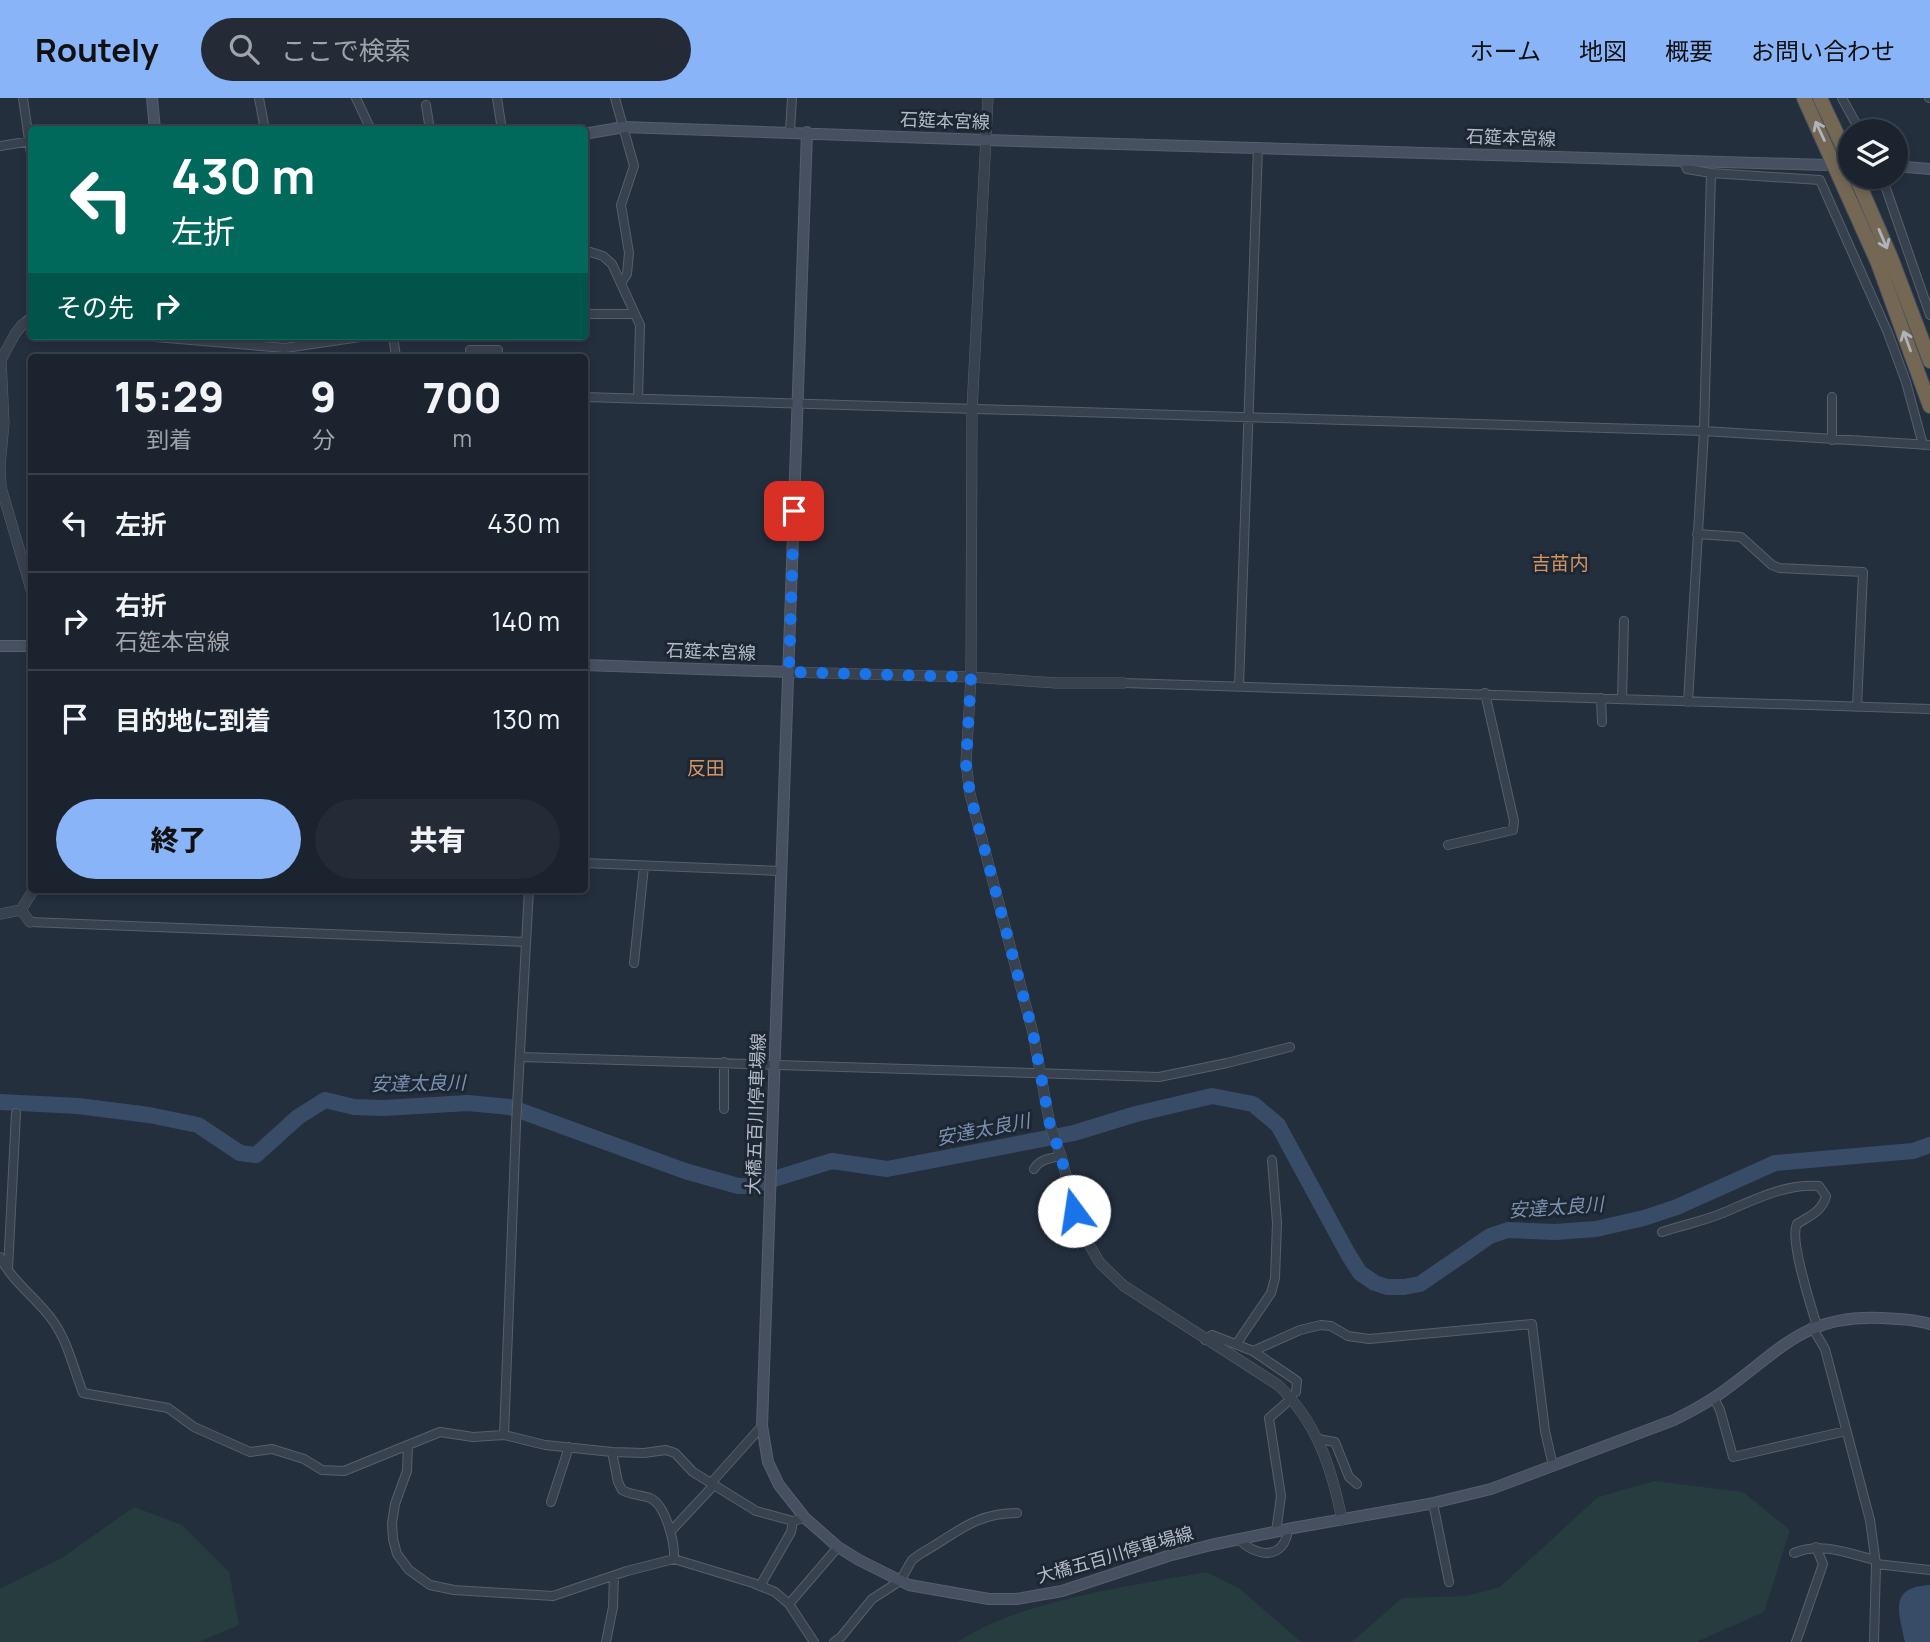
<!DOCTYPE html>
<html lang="ja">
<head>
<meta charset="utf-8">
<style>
	body { margin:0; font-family:Manrope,"Noto Sans JP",sans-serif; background:#242b36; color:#f1f3f6; height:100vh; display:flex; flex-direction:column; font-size:26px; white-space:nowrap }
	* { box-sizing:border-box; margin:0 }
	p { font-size:23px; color:#a0a4aa }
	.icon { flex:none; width:38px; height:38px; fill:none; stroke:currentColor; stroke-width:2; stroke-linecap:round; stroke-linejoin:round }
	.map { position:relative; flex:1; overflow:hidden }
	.side { position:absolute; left:28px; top:256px; width:560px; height:539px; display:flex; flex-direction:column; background:#1b232e; border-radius:7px; box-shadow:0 4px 10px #0003,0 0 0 2px #39404a }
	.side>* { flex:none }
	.hud { position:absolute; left:28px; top:28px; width:560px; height:214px; border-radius:7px; box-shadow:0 4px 10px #0003,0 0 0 2px #39404a; background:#00695c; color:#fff; overflow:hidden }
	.tools { position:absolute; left:1838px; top:21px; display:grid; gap:14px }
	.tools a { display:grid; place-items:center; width:70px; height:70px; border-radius:50%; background:#1b232e; box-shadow:0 4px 10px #0003,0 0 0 2px #39404a; font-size:35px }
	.pin { position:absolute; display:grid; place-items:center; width:60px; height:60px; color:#fff; margin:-30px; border-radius:14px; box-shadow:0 4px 10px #0006 }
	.me { position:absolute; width:77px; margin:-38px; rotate:346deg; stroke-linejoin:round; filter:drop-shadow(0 0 5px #0008) }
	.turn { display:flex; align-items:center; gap:24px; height:147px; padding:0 28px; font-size:32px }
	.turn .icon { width:91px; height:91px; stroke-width:2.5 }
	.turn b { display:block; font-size:49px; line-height:60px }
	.then { display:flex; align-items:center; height:66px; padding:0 28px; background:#0003; gap:14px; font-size:26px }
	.eta { display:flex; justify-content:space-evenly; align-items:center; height:119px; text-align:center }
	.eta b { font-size:42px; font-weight:800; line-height:49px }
	.action { display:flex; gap:14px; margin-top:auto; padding:14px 28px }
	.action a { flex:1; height:80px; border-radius:42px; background:#8ab4f8; color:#111; font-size:28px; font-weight:800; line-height:80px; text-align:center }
	.action a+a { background:#242b36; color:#f1f3f6 }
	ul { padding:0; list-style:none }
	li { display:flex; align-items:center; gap:21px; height:98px; padding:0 28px; border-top:2px solid #39404a }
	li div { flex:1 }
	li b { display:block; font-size:26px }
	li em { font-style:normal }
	header { display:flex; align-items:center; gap:42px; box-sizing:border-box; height:98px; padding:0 35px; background:#8ab4f8; color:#111 }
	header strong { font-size:33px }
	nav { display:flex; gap:38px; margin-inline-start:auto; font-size:24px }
	.search { width:490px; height:63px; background:#242b36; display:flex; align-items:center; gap:18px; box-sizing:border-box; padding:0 24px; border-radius:38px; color:#a0a4aa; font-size:26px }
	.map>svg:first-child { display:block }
</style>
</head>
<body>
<header>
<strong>Routely</strong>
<div class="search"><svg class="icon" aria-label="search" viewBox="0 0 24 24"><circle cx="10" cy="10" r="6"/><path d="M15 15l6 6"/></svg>ここで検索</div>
<nav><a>ホーム</a><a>地図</a><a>概要</a><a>お問い合わせ</a></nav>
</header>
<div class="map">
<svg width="1930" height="1544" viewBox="0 0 1930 1544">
	<rect width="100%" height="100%" fill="#242f3e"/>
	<!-- green -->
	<path fill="#263c3f" d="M1655 1383 1743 1394 1790 1432 1764 1514 1696 1544H1352L1402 1500 1466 1498 1500 1489 1598 1399Z
		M134 1409 182 1427 229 1474 239 1527 199 1544H0V1491L62 1460Z
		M1206 1474 1240 1491 1301 1544H958C1020 1502 1132 1488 1206 1474Z"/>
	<!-- water -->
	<path fill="#394c67" d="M1930 1487V1544H1905C1899 1514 1888 1489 1930 1487Z"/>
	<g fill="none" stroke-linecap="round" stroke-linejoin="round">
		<!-- river -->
		<path stroke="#394c67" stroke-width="16" d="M0 1004 78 1008 149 1017 198 1027 240 1055 256 1057 298 1019 325 1002 354 1009 384 1010 468 1005 510 1009 685 1073 738 1088H751L832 1063 887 1071 1074 1035 1136 1016 1212 998 1253 1006 1278 1027 1348 1156 1360 1175 1375 1185 1387 1189H1404L1420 1186 1490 1138 1508 1132 1555 1134 1596 1131 1644 1120 1677 1109 1775 1065 1913 1053 1930 1047"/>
		<defs>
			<path id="minor" d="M23 0 32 63
				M259 0 265 32
				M356 0 371 32
				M497 0 502 32
				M615 0 634 68 621 107 629 155 627 176 621 185
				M1842 0 1860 33
				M1929 0H1930
				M426 7 430 32
				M790 33 792 0
				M0 48 31 43
				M1683 62 1687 71 1711 75 1704 333 1688 604
				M1711 75 1820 82 1888 235 1906 284 1923 347
				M1882 79 1930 217
				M584 152 603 158 612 166 640 227 638 301
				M584 216H634
				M23 226 32 218
				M143 238 285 250 367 238
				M393 238 396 259
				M470 252H498
				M584 299 1704 333 1930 347
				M1832 299V342
				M1697 436 1741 439 1772 467 1779 470 1863 474 1857 609
				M1124 585 1930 611
				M1239 588 1258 49
				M1601 600 1602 624
				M1622 601 1624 523
				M1448 747 1513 732 1514 723 1485 595
				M584 765 780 773
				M30 824 526 844
				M634 865 644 768
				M521 959 1159 979 1227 965 1290 949
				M724 964V1011
				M1034 1071C1039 1061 1052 1060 1061 1058
				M1662 1134C1682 1127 1705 1123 1725 1114 1754 1102 1786 1085 1819 1088L1826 1098C1822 1114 1809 1118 1797 1126 1789 1141 1811 1208 1817 1228
				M0 1159C13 1185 37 1200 53 1223 68 1244 74 1272 83 1295L168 1310 194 1329 250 1354 272 1351 304 1361 322 1372 344 1373 440 1334 473 1339 504 1337 545 1347 612 1354 644 1355 666 1352 675 1355 693 1374 756 1413 793 1423 805 1420
				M8 1171 16 1015
				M1812 1229 1825 1251 1870 1422 1876 1466 1874 1544
				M1205 1242 1212 1237 1253 1253 1300 1232 1321 1227 1331 1228 1348 1238 1369 1241 1532 1226 1545 1333 1553 1368
				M1237 1245 1271 1195 1275 1180 1277 1125 1272 1062
				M1253 1253 1297 1283 1296 1294
				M1714 1300 1720 1312 1733 1359 1846 1333
				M504 1337 516 1027 529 791
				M1318 1341 1335 1344 1349 1379 1357 1386
				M408 1347 407 1373 395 1406 392 1425 393 1441 397 1456 409 1472 430 1487 454 1492 553 1498 627 1473 674 1461 753 1485 775 1494 789 1506 814 1544
				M612 1354 618 1384 622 1392C631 1397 641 1397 650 1400 666 1407 675 1445 674 1461
				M711 1385 762 1328
				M551 1404 569 1349
				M1433 1405 1449 1484
				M671 1433 714 1387
				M1276 1434 1281 1398 1269 1320 1285 1306
				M1239 1441C1256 1460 1285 1462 1288 1431
				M1794 1455C1822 1444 1847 1455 1875 1462
				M1876 1466 1930 1472
				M760 1488 791 1434 793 1423
				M789 1506 838 1449
				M606 1544 613 1509 614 1478
				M834 1544 841 1539 872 1501 900 1483 912 1462 920 1456C956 1436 974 1415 1017 1415
				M1796 1544 1823 1466 1816 1449"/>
			<path id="tertiary" d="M988 0 972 312 971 579 966 665 970 696 1033 935 1050 1027 1061 1058 1075 1113 1087 1143 1100 1165 1124 1188 1278 1287C1317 1324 1332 1371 1342 1422
				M23 226 15 236 1 262 4 325 0 368 1 389 32 495
				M789 574 971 579 1056 585H1124
				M21 812 30 824
				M0 816 21 812 34 791"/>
			<path id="secondary" d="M152 0 155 32
				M807 34 762 1328 768 1364 779 1387 805 1420 838 1449 859 1462 909 1487 989 1501H1016L1062 1493 1168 1458 1211 1447 1293 1430 1429 1406 1491 1391 1674 1322C1692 1313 1709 1304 1725 1292 1782 1251 1805 1216 1882 1220 1898 1221 1915 1221 1930 1226
				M584 36 624 29 986 42 1826 67
				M1895 68 1930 71
				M0 548H32
				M584 567 789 574"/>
			<path id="motorway" d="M1804 0 1878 165 1930 308
				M1820 0 1850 64
				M1856 79 1891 160 1930 263"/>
		</defs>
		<!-- minor casing -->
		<use href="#minor" stroke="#565f6c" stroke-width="10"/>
		<!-- tertiary casing -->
		<use href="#tertiary" stroke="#565f6c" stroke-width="11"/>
		<!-- secondary casing -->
		<use href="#secondary" stroke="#565f6c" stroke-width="12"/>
		<!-- motorway casing -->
		<use href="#motorway" stroke="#434c59" stroke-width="16"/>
		<!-- minor -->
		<use href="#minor" stroke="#38414e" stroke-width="8"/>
		<!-- tertiary -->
		<use href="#tertiary" stroke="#38414e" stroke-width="10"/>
		<!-- secondary -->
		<use href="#secondary" stroke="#465061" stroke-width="10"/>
		<!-- motorway -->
		<use href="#motorway" stroke="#746855" stroke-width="14"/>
	</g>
	<!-- one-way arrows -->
	<defs><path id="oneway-shaft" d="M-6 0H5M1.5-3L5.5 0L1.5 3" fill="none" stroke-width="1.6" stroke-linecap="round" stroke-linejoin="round" transform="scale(1.75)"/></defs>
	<g stroke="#aeb4bd">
		<use href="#oneway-shaft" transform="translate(1820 33) rotate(-115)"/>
		<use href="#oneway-shaft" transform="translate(1883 141) rotate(67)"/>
		<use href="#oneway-shaft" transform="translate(1907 243) rotate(-110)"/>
	</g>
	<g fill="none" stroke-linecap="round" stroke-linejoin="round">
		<!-- route -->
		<path stroke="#1a73e8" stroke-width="12" stroke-dasharray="0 21.6" d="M794 413 789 574 971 579 966 666 970 696 1033 935 1050 1027 1061 1058 1074 1113"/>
	</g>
	<g text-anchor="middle" stroke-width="6" stroke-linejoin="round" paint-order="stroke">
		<!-- street labels -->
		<g font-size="18" fill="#b4bcc9" stroke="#1d2633">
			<text transform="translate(945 23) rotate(2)" y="6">石筵本宮線</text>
			<text transform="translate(1511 40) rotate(2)" y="6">石筵本宮線</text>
			<text transform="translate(711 554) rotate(2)" y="6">石筵本宮線</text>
			<text transform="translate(756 1016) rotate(-88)" y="6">大橋五百川停車場線</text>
			<text transform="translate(1115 1457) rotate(-16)" y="6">大橋五百川停車場線</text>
		</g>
		<!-- neighbourhood labels -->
		<g font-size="19" fill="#d59563" stroke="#1d2633">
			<text x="1560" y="472">吉苗内</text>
			<text x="706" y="677">反田</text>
		</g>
		<!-- water labels -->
		<g font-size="19" font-style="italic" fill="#7c92b1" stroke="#1d2633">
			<text transform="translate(418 985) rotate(-1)" y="7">安達太良川</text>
			<text transform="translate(983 1031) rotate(-11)" y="7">安達太良川</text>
			<text transform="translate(1556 1109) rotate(-4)" y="7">安達太良川</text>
		</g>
	</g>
</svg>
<div class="tools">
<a><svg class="icon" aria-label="layers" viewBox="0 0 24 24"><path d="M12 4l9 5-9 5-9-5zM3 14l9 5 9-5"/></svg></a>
</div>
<div class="pin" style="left:794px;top:413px;background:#d93025"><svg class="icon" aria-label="arrive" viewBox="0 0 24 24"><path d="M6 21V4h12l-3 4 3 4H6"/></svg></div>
<svg class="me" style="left:1074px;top:1113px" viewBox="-20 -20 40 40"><circle r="19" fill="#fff"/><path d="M0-13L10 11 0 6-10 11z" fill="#1a73e8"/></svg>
<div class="hud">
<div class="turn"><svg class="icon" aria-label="left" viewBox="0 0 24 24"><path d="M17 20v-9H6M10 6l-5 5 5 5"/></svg><div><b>430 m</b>左折</div></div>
<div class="then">その先<svg class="icon" aria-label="right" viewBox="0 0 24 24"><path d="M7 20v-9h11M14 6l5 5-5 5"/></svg></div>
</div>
<section class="side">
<div class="eta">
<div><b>15:29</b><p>到着</p></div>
<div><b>9</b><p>分</p></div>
<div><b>700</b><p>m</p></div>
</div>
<ul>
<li><svg class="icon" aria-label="left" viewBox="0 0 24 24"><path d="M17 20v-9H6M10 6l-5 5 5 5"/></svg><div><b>左折</b></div><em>430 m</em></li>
<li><svg class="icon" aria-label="right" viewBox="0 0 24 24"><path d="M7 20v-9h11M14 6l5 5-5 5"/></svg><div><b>右折</b><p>石筵本宮線</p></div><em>140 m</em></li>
<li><svg class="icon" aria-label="arrive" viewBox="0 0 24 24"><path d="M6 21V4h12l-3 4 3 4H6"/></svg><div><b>目的地に到着</b></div><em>130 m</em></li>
</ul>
<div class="action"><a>終了</a><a>共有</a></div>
</section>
</div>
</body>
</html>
